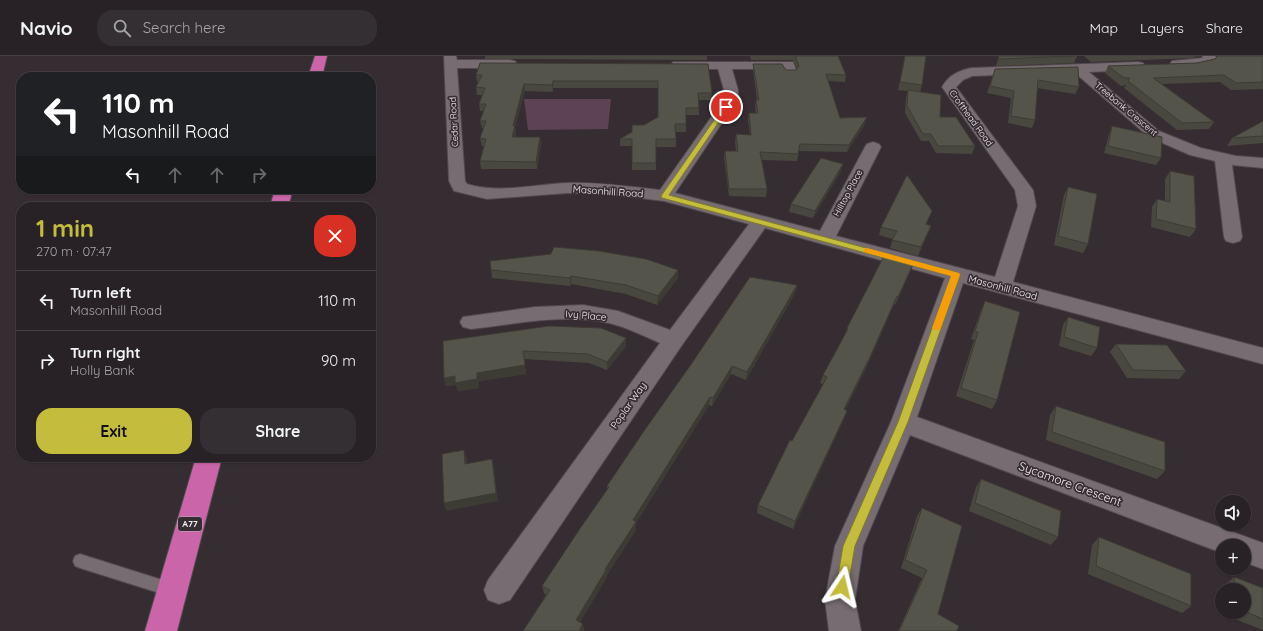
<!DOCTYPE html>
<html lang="en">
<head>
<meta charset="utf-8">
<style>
	body { margin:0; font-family:Quicksand,sans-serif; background:#342f32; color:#f1f3f6; height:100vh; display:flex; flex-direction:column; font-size:15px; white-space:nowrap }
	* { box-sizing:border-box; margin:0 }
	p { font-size:13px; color:#a5a4a7 }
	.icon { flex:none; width:22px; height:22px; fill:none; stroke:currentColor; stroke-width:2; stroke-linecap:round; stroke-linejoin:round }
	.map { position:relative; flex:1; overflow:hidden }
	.drawer { position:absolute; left:16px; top:146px; width:360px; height:260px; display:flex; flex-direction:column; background:#282226; border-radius:16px; box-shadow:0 1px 3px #0004,0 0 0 1px #443f43 }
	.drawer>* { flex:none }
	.guide { position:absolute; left:16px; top:16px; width:360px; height:122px; border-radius:16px; box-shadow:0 1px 3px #0004,0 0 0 1px #443f43; background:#202124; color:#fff; overflow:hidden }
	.tools { position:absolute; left:1215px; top:439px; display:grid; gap:8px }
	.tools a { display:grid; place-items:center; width:36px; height:36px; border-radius:50%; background:#282226; box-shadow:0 1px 3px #0004,0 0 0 1px #443f43; font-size:20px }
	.pin { position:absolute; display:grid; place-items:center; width:34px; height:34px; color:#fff; margin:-17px; border:2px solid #fff; border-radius:50%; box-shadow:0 1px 4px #0007 }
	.me { position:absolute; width:44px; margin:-22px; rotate:10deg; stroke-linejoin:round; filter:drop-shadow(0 0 3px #0008) }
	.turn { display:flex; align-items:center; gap:14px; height:84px; padding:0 20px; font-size:18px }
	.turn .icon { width:52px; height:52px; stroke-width:2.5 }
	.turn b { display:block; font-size:28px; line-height:34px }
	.lanes { display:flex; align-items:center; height:38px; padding:0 20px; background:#0003; justify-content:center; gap:20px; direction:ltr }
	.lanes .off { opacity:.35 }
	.round { display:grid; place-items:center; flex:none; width:42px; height:42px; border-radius:16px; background:#342f32 }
	.overview { display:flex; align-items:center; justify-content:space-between; height:68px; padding:0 20px }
	h1 { font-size:24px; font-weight:800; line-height:30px; color:#c4bc3d }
	.button { display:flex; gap:8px; margin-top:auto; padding:8px 20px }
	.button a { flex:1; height:46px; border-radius:16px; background:#c4bc3d; color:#111; font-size:16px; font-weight:800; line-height:46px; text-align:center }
	.button a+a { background:#342f32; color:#f1f3f6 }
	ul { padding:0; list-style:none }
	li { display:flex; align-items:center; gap:12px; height:60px; padding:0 20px; border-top:1px solid #443f43 }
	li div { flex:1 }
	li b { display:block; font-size:15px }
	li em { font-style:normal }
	header { display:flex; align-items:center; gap:24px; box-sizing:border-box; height:56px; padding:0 20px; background:#282226; border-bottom:1px solid #443f43 }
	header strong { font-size:19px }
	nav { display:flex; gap:22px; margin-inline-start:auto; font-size:14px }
	.search { width:280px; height:36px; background:#342f32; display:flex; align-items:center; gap:10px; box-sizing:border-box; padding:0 14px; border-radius:16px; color:#a5a4a7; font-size:15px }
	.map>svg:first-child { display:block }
</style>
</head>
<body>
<header>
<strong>Navio</strong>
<div class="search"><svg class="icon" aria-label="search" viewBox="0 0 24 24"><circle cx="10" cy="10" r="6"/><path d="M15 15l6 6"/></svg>Search here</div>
<nav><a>Map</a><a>Layers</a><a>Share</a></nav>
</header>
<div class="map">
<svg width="1263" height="575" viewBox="0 0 1263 575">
	<rect width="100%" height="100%" fill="#352d32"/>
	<!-- green -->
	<path fill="#5d4253" d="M524 43H611L608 73 528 74Z"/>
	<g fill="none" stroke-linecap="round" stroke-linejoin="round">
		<defs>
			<path id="lane" d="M80 498 172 527 177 529 179 534 177 539 172 541 80 512 75 510 73 505 75 500Z"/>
			<path id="street" d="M444 0H456L457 4H510L515 5 517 8 515 11 510 12H457L465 125 467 128C499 138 535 128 568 127 599 126 630 131 660 134L724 43V34L718 13H678L673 12 671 9 673 6H793L797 16 795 19H785L782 13H732L738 34V43L675 137 820 175 865 91 867 88 873 86 879 88 881 91 836 180 995 221 1018 150 1015 134 942 31C949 19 958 15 971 12L1138 6 1143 7 1145 10 1143 13 1138 14 1089 16 1159 75 1201 92 1236 100 1263 102V112L1232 109 1242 181 1240 185 1233 187 1226 185 1224 181 1215 105 1190 99 1149 81 1074 16 972 20 963 24 956 31 1033 134 1036 150 1013 226 1263 292V308L963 227 917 361 1263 487V513L1244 506V490H1222V497L910 379 863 490 855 544 861 575H829L825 544 835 490 891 366 945 222 765 172 682 289 510 544 499 548 488 544 484 534 488 524 660 287C644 280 626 271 609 267 564 257 516 268 471 273L463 271 460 266 463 261 535 251 583 249 618 255 670 274 749 168 664 145 607 138 568 137 487 143 454 135 449 125Z
				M1203 0H1215L1216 2C1209 12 1184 14 1172 11L1170 8 1172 5 1202 2Z"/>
			<path id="highway" d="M315 0H327L322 21H308Z
				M275 133H293L288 151H270Z
				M196 401H222L177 575H145Z"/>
		</defs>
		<!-- lane casing -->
		<use href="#lane" stroke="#51494e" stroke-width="2"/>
		<!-- street casing -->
		<use href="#street" stroke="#51494e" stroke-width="2"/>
		<!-- highway casing -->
		<use href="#highway" stroke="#51494e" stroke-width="2"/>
		<!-- lane -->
		<use href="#lane" fill="#766c72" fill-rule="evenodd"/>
		<!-- street -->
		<use href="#street" fill="#766c72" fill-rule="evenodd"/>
		<!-- highway -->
		<use href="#highway" fill="#c965a8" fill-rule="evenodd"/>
	</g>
	<!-- wall -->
	<path fill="#494840" d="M485 0H707V4L485 3Z
		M750 0H838L846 19 845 26 828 25 840 62 865 68 847 96 799 95 797 105 762 104 767 133 766 141 729 140 724 102 725 95H736L735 86 736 78 750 79 748 64 749 57H756L755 51 756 44H757L753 14V8L786 14H796L797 13 793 4H751Z
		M905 0H926L922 29 920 36 940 61 975 90 972 98 936 97 929 85H921L905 57 906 41 908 35 898 34Z
		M999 0H1077L1074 7 996 10Z
		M1084 0H1201L1200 2H1193L1091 6Z
		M1216 0H1263V33L1231 34 1220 26 1162 28 1214 66 1209 73 1177 74 1124 32 1126 29 1121 30 1105 17 1108 10 1197 7 1215 3 1217 1Z
		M708 8 712 37 711 44H699V59H686V76H676V91H656V114H632V90H620V83L658 61V32H553V36L525 35 515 71 516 78 515 81H540L541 88 537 113H481L480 105 484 90H482L480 82 484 72H482L480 65 484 55H480L479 48 482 39H477L476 31 479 26H477L476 19Z
		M995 13 1079 31 1075 38 1037 32 1035 64 1032 72 1008 67 1011 42 987 37Z
		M1263 65V87L1227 90 1232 82Z
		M1112 70 1161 102 1156 109 1104 97 1109 78Z
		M841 115 813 162 789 156 791 148Z
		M1170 115 1196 173 1190 181 1151 171 1152 151 1157 143 1165 145V123Z
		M1068 131 1088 188 1083 197 1054 189 1064 139Z
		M927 168 931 170 928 178 918 200 890 192 893 183 879 179 881 171Z
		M914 206 911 214 895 249 894 248 867 310 845 354 847 355 844 363 793 473 757 457 758 449 823 328 820 327 823 319 845 279 847 272Z
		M491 214 678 222 657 249 626 238 571 228 570 230 492 222Z
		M797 229 795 237 746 324 731 318 712 350 709 349 636 467V474L607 519V521L580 566 583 568 584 575H523L546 539 544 537 542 530 607 434V430Z
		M985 245 997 344 992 353 956 340 974 284 971 283 981 254Z
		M1068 261 1097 292 1091 300 1059 290 1063 269Z
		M626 282V290L607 314 589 307 524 303 526 318 479 325V332L458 335 456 329 446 330 444 322 443 285Z
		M1116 288 1186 315 1179 323 1127 322 1110 296Z
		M1056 350 1165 415 1157 423 1046 384 1050 359Z
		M981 423 1058 481 1051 489 969 455 976 431Z
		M922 452 938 558 957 575H898L922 522 901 512 917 460Z
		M1099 481 1191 550 1182 557 1088 518 1092 489Z
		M1234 521 1263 532V574L1227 560V556H1244V534H1225V529Z"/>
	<!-- shaded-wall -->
	<path fill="#3c3b34" d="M1194 0H1201L1200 2H1193Z
		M553 25V36L552 29Z
		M524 28 525 35 515 71 516 78 513 89 512 81 513 70Z
		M867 61 865 68 847 96 849 89Z
		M540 81 541 88 537 113 536 106Z
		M843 108 841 115 813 162 815 155Z
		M931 170 928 178 918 200 921 191Z
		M914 206 911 214 895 249 898 241Z
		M678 214V222L657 249 658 240Z
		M571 220V228L570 230V222Z
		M797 229 795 237 746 324 747 316Z
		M897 240 894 248 867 310 841 362 844 353Z
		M626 282V290L607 314V306Z
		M523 295 526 318 479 325V332L458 335 456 329 446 330 444 322 477 317Z
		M732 310 731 318 712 350 713 342Z
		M710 341 709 349 636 467V474L607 519V521L577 571 576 564 633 464Z
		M847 355 844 363 793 473 795 465Z
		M464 394 467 403V416L465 408Z
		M492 403 494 411 498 445 446 455 444 447Z
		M583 568 584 575H579Z"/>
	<!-- building -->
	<path fill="#55544b" stroke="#3c3b34" d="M795 0H838L846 19 826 18 840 62 867 61 849 89 800 88 798 98 760 96 767 133H729L725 95H738L736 78 751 79 749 57H758L756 44H759L753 8H782L786 14H796L799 10Z
		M905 0H926L922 29 900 26Z
		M999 0H1075L998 3Z
		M1218 0H1263V26L1236 27 1224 19 1153 22 1214 66 1182 67 1128 25 1130 22H1124L1108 10 1197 7 1215 3Z
		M480 7 708 8 712 37H698L699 52H686V68H675L676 83H656V107H632V83H620L632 76V69H644L658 61V25H553L552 29 524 28 513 70H515L512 81H540L536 106 480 105 486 83 480 82 486 65H480L486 48H479L485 32 476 31 482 19H476Z
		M1078 11 1079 31 1038 24 1035 64 1011 60 1014 35 990 30 995 13Z
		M908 34 941 39 940 61H956L975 90H938L931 78H923L907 50Z
		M1263 65V80L1232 82Z
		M1112 70 1162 81 1161 102 1108 90Z
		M821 102 843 108 815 155 791 148Z
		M1170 115 1194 120 1196 173 1156 163 1157 143 1170 146Z
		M907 119 932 155 926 168 931 170 921 191 892 184 897 175 881 171Z
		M1068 131 1097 138 1088 188 1058 180Z
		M554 191 599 195 646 203 678 214 658 240 626 229 571 220 570 222 491 214 490 205 551 198Z
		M885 198 914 206 898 241 897 240 870 301 844 353 847 355 795 465 758 449 790 384 792 385 827 321 823 319 848 273 847 272Z
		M750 221 797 229 747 316 732 310 713 342 710 341 633 464 636 466 605 513 606 514 576 564 583 568 579 575H523L550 534 542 530 579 474 609 431 607 430 644 375 692 307Z
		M985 245 1020 256 997 344 961 332 978 276 975 275Z
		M1068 261 1100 271 1097 292 1064 281Z
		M549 270 601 272 626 282 607 306 588 298 523 295 525 309 477 317V323L455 327V320L444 322 443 285Z
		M1116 288 1167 289 1186 315 1133 314Z
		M1056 350 1165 386V415L1052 376Z
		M464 394 465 408 492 403 496 437 444 447 442 398Z
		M981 423 1061 455 1058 481 975 447Z
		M922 452 962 470 938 558 959 570 957 575H899L927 514 905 504Z
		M1099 481 1191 518V550L1096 510Z
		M1234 521 1263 532V563L1244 555V534H1236Z"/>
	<!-- route -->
	<path fill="#c4bc3d" stroke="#7f7a28" d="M724 50 729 51 669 139 959 217 960 219 908 366 855 490 848 531 846 535 842 537 838 535 836 531 843 490 898 366 951 220 662 142 661 140Z"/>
	<!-- slow -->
	<path fill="#f59e0b" d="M867 192 959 217 960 219 940 274H934L932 272 951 220 864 196V193Z"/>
	<g text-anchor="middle" stroke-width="3.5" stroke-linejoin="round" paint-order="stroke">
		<!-- far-street labels -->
		<g font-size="9" fill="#f5eff2" stroke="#352d32">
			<text transform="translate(1126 53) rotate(40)" y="3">Treebank Crescent</text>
			<text transform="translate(971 62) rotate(54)" y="3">Crofthead Road</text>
			<text transform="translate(454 66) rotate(-93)" y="3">Cedar Road</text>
			<text transform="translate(848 137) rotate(-62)" y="3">Hilltop Place</text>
		</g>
		<!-- shield labels -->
		<rect fill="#352d32" stroke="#bbb5b8" stroke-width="1" x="178" y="461" width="24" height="14" rx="3"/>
		<g font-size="9" font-weight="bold" fill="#f5eff2">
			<text x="190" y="471">A77</text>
		</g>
		<!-- street labels -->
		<g font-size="10" fill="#f5eff2" stroke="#352d32">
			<text transform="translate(608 135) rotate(4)" y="4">Masonhill Road</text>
			<text transform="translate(1003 231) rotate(15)" y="4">Masonhill Road</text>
			<text transform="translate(586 259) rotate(5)" y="4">Ivy Place</text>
			<text transform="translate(628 349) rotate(-55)" y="4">Poplar Way</text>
		</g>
		<!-- near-street labels -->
		<g font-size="12" fill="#f5eff2" stroke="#352d32">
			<text transform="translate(1070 428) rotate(20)" y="4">Sycamore Crescent</text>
		</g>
	</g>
</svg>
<div class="tools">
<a><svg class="icon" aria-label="sound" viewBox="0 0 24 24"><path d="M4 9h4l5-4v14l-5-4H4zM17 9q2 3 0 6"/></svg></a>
<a>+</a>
<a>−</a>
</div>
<div class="pin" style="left:726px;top:51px;background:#d93025"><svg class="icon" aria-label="arrive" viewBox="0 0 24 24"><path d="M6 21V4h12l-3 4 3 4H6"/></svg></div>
<svg class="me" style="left:842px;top:531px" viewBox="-20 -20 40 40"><path d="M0-17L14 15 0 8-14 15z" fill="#c4bc3d" stroke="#fff" stroke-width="4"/></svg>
<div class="guide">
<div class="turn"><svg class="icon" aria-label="left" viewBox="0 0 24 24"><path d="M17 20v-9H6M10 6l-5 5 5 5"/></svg><div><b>110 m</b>Masonhill Road</div></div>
<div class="lanes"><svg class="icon" aria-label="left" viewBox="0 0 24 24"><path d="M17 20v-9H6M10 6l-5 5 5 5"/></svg><svg class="icon off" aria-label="ahead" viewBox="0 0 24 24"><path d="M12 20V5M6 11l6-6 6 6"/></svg><svg class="icon off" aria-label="ahead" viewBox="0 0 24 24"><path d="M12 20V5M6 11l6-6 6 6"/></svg><svg class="icon off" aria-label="right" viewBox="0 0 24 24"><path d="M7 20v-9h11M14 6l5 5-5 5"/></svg></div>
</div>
<section class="drawer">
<div class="overview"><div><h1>1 min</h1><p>270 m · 07:47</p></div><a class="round" style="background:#d93025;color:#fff"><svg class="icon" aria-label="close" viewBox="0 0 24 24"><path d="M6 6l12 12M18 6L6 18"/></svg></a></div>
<ul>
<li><svg class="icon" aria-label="left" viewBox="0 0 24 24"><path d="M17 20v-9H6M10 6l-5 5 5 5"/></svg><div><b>Turn left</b><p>Masonhill Road</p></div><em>110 m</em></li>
<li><svg class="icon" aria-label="right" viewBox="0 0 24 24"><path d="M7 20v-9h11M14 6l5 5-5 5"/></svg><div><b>Turn right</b><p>Holly Bank</p></div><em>90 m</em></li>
</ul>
<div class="button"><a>Exit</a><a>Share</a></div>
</section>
</div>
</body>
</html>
